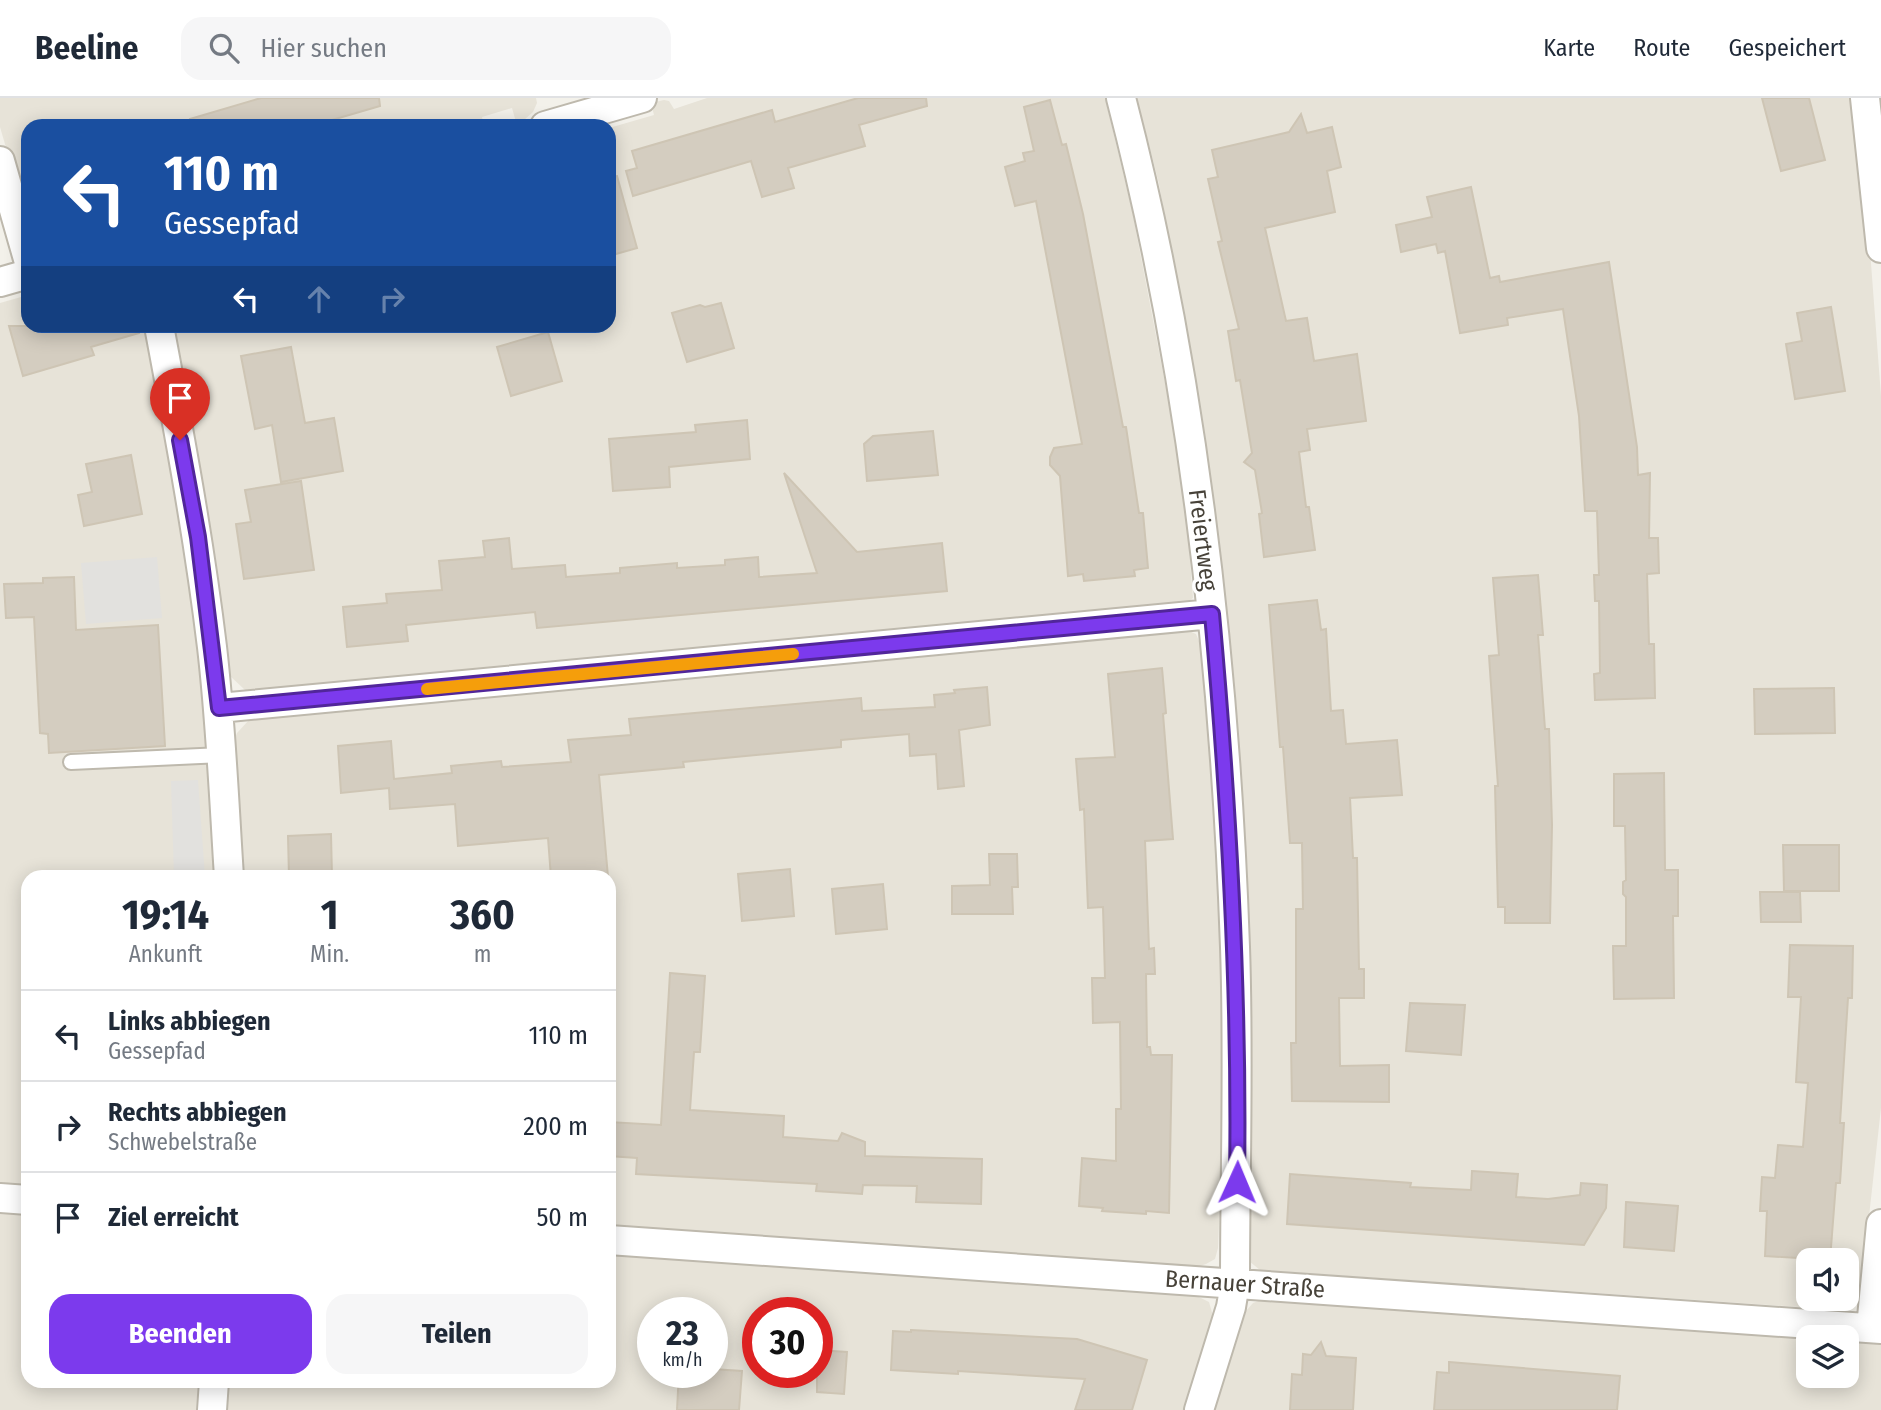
<!DOCTYPE html>
<html lang="de">
<head>
<meta charset="utf-8">
<style>
	body { margin:0; font-family:"Fira Sans Condensed",sans-serif; background:#f6f6f7; color:#1f2937; height:100vh; display:flex; flex-direction:column; font-size:26px; white-space:nowrap }
	* { box-sizing:border-box; margin:0 }
	p { font-size:23px; color:#747a83 }
	.icon { flex:none; width:38px; height:38px; fill:none; stroke:currentColor; stroke-width:2; stroke-linecap:round; stroke-linejoin:round }
	.map { position:relative; flex:1; overflow:hidden }
	.details { position:absolute; left:21px; top:772px; width:595px; height:518px; display:flex; flex-direction:column; background:#fff; border-radius:21px; box-shadow:0 4px 18px #0003 }
	.details>* { flex:none }
	.banner { position:absolute; left:21px; top:21px; width:595px; height:214px; border-radius:21px; box-shadow:0 4px 18px #0003; background:#1a4fa0; color:#fff; overflow:hidden }
	.buttons { position:absolute; left:1796px; top:1150px; display:grid; gap:14px }
	.buttons a { display:grid; place-items:center; width:63px; height:63px; border-radius:14px; background:#fff; box-shadow:0 4px 18px #0003; font-size:35px }
	.speed { position:absolute; left:637px; top:1199px; display:flex; gap:14px; font-size:35px; font-weight:700; text-align:center }
	.speed>* { display:grid; place-content:center; width:91px; height:91px; border-radius:50%; background:#fff; box-shadow:0 4px 18px #0003; line-height:1 }
	.speed small { font-size:18px; font-weight:400 }
	.speed .limit { border:10px solid #d22; background:#fff; color:#111 }
	.pin { position:absolute; display:grid; place-items:center; width:60px; height:60px; color:#fff; margin:-72px -30px; border-radius:50% 50% 50% 0; rotate:-45deg; box-shadow:0 0 7px #0007 }
	.pin .icon { rotate:45deg }
	.me { position:absolute; width:77px; margin:-38px; rotate:1deg; stroke-linejoin:round; filter:drop-shadow(0 0 5px #0008) }
	.turn { display:flex; align-items:center; gap:24px; height:147px; padding:0 28px; font-size:32px }
	.turn .icon { width:91px; height:91px; stroke-width:2.5 }
	.turn b { display:block; font-size:49px; line-height:60px }
	.lanes { display:flex; align-items:center; height:66px; padding:0 28px; background:#0003; justify-content:center; gap:35px; direction:ltr }
	.lanes .off { opacity:.35 }
	.eta { display:flex; justify-content:space-evenly; align-items:center; height:119px; text-align:center }
	.eta b { font-size:42px; font-weight:700; line-height:49px }
	.cta { display:flex; gap:14px; margin-top:auto; padding:14px 28px }
	.cta a { flex:1; height:80px; border-radius:21px; background:#7c3aed; color:#fff; font-size:28px; font-weight:700; line-height:80px; text-align:center }
	.cta a+a { background:#f6f6f7; color:#1f2937 }
	ul { padding:0; list-style:none }
	li { display:flex; align-items:center; gap:21px; height:91px; padding:0 28px; border-top:2px solid #e0e1e3 }
	li div { flex:1 }
	li b { display:block; font-size:26px }
	li em { font-style:normal }
	header { display:flex; align-items:center; gap:42px; box-sizing:border-box; height:98px; padding:0 35px; background:#fff; border-bottom:2px solid #e0e1e3 }
	header strong { font-size:33px }
	nav { display:flex; gap:38px; margin-inline-start:auto; font-size:24px }
	.search { width:490px; height:63px; background:#f6f6f7; display:flex; align-items:center; gap:18px; box-sizing:border-box; padding:0 24px; border-radius:21px; color:#747a83; font-size:26px }
	.map>svg:first-child { display:block }
</style>
</head>
<body>
<header>
<strong>Beeline</strong>
<div class="search"><svg class="icon" aria-label="search" viewBox="0 0 24 24"><circle cx="10" cy="10" r="6"/><path d="M15 15l6 6"/></svg>Hier suchen</div>
<nav><a>Karte</a><a>Route</a><a>Gespeichert</a></nav>
</header>
<div class="map">
<svg width="1881" height="1312" viewBox="0 0 1881 1312">
	<rect width="100%" height="100%" fill="#f3f1ea"/>
	<!-- residential -->
	<path fill="#e7e3d8" fill-rule="evenodd" d="M0 0H536L537 5 533 14 524 22 516 24 512 10 482 19 484 28H28V125L0 29Z
		M707 0H1105L1132 112 1171 316 1187 425 1193 500 1186 505 249 594 245 592 228 576 168 228H609V30L654 17 651 5 664 2 669 3 674 11Z
		M1137 0H1856L1866 99 1881 298V1010L1860 1200 1854 1210 1843 1212 1260 1172 1249 1163 1247 1154 1251 1029 1250 849 1247 763 1235 589 1211 387 1159 86ZM1808 1162H1846V1200H1808Z
		M28 197V228H149L205 566 220 779H28V1087L0 1085V205Z
		M1141 533 1163 536 1189 533 1196 536 1201 548 1213 673 1221 872 1223 1023 1218 1150 1215 1161 1206 1166 1200 1168 609 1127V779H238L231 650 237 635 249 622 258 616Z
		M0 1115 28 1117V1283H198L196 1312H0Z
		M609 1157 1197 1198 1209 1204 1213 1218 1183 1312H227L229 1283H609ZM653 1214H712V1274H653ZM758 1214H817V1274H758Z
		M1261 1202 1808 1240V1278H1846V1242L1881 1245V1312H1215L1246 1213 1253 1205Z"/>
	<!-- parking -->
	<path fill="#e2e1de" d="M157 459 162 520 86 526 81 465Z
		M198 682 205 779H174L171 683Z"/>
	<!-- building -->
	<path fill="#d4cdc0" stroke="#cec5b4" stroke-width="2" d="M261 0H379L380 8 332 22 334 28H191L190 21Z
		M858 0H926L927 8 859 27 865 48 788 70 794 90 762 99 751 63 633 98 626 73 637 70 632 53 772 12 775 24Z
		M1762 0H1809L1825 62 1781 73Z
		M1050 2 1062 47 1066 46 1083 116 1123 329H1126L1139 415H1143L1148 470 1134 472 1135 478 1084 483 1083 476 1068 478 1060 378 1050 367V359L1054 350 1082 346 1036 103 1015 108 1005 69 1025 63 1023 55 1034 53 1024 9Z
		M1301 16 1307 35 1332 29 1341 69 1327 73 1335 114 1265 130 1286 223 1307 220 1314 263 1357 256 1366 323 1307 331 1310 352 1299 354 1306 409H1309L1315 452 1264 459 1259 416 1262 415 1255 372 1244 364 1252 355 1240 282 1236 283 1228 233 1239 231 1218 144 1222 143 1208 81 1218 79 1212 52 1289 34Z
		M617 78 637 150 609 158V79Z
		M1471 89 1490 180 1499 178 1500 184 1609 164 1637 349 1638 377 1650 375 1649 440H1658L1659 475 1647 476 1649 546H1654L1655 600 1595 602 1594 576 1600 575 1599 503H1595L1594 477H1599L1597 413H1585L1579 318 1563 211 1507 220 1508 227 1460 235 1445 153 1438 155 1436 146 1401 154 1396 127 1432 119 1427 99Z
		M721 205 734 250 687 264 672 215 700 207 705 209Z
		M1831 209 1845 293 1795 301 1786 246 1802 243 1797 215Z
		M9 228H138L139 235 91 249 94 257 23 278Z
		M548 234 562 283 511 298 497 249Z
		M291 249 305 325 334 320 343 373 281 384 272 327 255 331 241 258Z
		M747 322 750 361 669 369 670 389 613 393 609 341 696 334 695 327Z
		M933 333 938 377 867 383 864 346 873 338Z
		M131 357 142 416 84 428 78 397 92 394 86 366Z
		M784 375 857 454 942 445 947 493 537 530 535 514 406 527 408 543 347 549 343 509 387 505 386 496 442 492 439 463 485 459 483 443 509 440 512 471 565 467 566 479 620 475V470L677 465V470L725 467V462L758 459 759 479 817 475Z
		M301 383 314 472 244 481 236 426 251 424 245 392Z
		M1538 477 1543 537H1538L1545 631H1549L1552 727 1550 825H1505V809H1498L1495 688H1498L1489 558 1499 557 1493 480Z
		M74 479 76 532 158 527 165 648 49 655 48 636 40 635 34 519 6 520 4 486 43 485V480Z
		M1317 502 1321 532 1326 531 1331 613 1343 612 1346 646 1397 642 1402 697 1350 700 1353 760H1357L1359 871H1364V900H1339L1340 968 1389 967V1004L1292 1003 1291 945H1296V811H1303L1302 745H1290L1283 649H1280L1269 507Z
		M1162 570 1166 615 1163 616 1173 741 1145 743 1149 851 1154 850 1155 876H1146L1147 949H1150L1151 957H1172L1169 1115 1146 1113V1116L1102 1113 1103 1110 1079 1108 1082 1060 1116 1063V1011H1121L1120 924 1093 925 1092 880H1105L1103 809 1088 810 1084 711 1080 712 1076 661 1115 659 1108 576Z
		M987 589 990 627 959 632 964 688 938 691 936 656 910 658 909 636 841 642V649L683 664 684 669 599 677 608 779H551L548 740 458 748 455 706 390 711 389 690 341 695 338 648 391 643 394 681 452 675 451 668 501 663 502 669 571 664 568 642 631 637 629 621 861 600 862 613 935 609 934 597 955 595 954 592Z
		M1834 590 1835 635 1755 636 1754 591Z
		M1664 675 1665 772H1678V818H1673L1674 900 1614 901 1613 848H1626V799L1623 796V784L1626 782 1625 728H1614V676Z
		M331 736 332 779H289L288 738Z
		M1783 747H1839V793H1784Z
		M989 756H1017L1018 789H1012L1013 816H952V788L990 787Z
		M790 771 794 818 742 823 738 776Z
		M883 786 887 831 836 836 832 791Z
		M1760 794H1800L1801 824H1761Z
		M1790 847 1853 848 1852 900H1848L1840 1025H1844L1840 1085H1836L1830 1162 1765 1158 1767 1113H1760L1762 1079 1775 1080 1778 1047 1803 1049 1808 985 1796 984 1801 899H1788Z
		M670 875 705 878 700 954H694L690 1012 784 1018 783 1039 838 1043 842 1035 865 1044V1058L982 1061 981 1106 916 1104 917 1088 863 1087 862 1096 816 1093 817 1086 636 1076 637 1060 609 1058V1024L661 1027Z
		M1410 905 1465 907 1461 957 1406 953Z
		M1472 1073 1518 1076 1516 1099 1548 1101 1580 1097 1581 1085 1607 1087 1606 1110 1584 1147 1287 1126 1290 1076 1411 1085 1410 1089 1471 1092Z
		M1626 1104 1678 1108 1674 1153 1624 1149Z
		M911 1232 1077 1241 1147 1262 1132 1312H1075L1085 1281 958 1273V1276L891 1272 893 1233 911 1234Z
		M1321 1244 1326 1258 1356 1260 1353 1312H1290L1292 1276 1302 1277 1303 1256 1311 1257Z
		M817 1252 847 1254 844 1296 817 1294Z
		M1449 1264 1620 1278 1617 1312H1434L1437 1274 1449 1275Z
		M712 1271 742 1273 739 1312H677L679 1274H712Z"/>
	<g fill="none" stroke-linecap="round" stroke-linejoin="round">
		<defs>
			<path id="lane" d="M71 664 222 657"/>
			<path id="street" d="M1121 0C1193 276 1225 564 1235 849 1239 961 1235 1073 1235 1185L1231 1209 1199 1312
				M1865 0 1881 150
				M545 28 642 0
				M0 63 28 161
				M0 184 28 176
				M159 228C179 334 199 441 212 549 221 626 224 702 229 779
				M219 610 1212 516
				M0 1100 28 1102
				M609 1142 1881 1231
				M1871 1230 1881 1126
				M212 1312 214 1283"/>
		</defs>
		<!-- lane casing -->
		<use href="#lane" stroke="#beb9ad" stroke-width="18"/>
		<!-- street casing -->
		<use href="#street" stroke="#beb9ad" stroke-width="32"/>
		<!-- lane -->
		<use href="#lane" stroke="#fff" stroke-width="14"/>
		<!-- street -->
		<use href="#street" stroke="#fff" stroke-width="28"/>
	</g>
	<g fill="none" stroke-linecap="round" stroke-linejoin="round">
		<defs>
			<path id="route" d="M180 342 198 439 219 610 1212 516C1229 705 1240 894 1237 1084"/>
		</defs>
		<!-- route casing -->
		<use href="#route" stroke="#51269a" stroke-width="18"/>
		<!-- route -->
		<use href="#route" stroke="#7c3aed" stroke-width="12"/>
		<!-- slow -->
		<path stroke="#f59e0b" stroke-width="12" d="M427 591 793 556"/>
	</g>
	<g text-anchor="middle" stroke-width="7" stroke-linejoin="round" paint-order="stroke">
		<!-- street labels -->
		<g font-size="24" fill="#474239" stroke="#fff">
			<text transform="translate(1203 442) rotate(83)" y="8">Freiertweg</text>
			<text transform="translate(1245 1186) rotate(4)" y="8">Bernauer Straße</text>
		</g>
	</g>
</svg>
<div class="buttons">
<a><svg class="icon" aria-label="sound" viewBox="0 0 24 24"><path d="M4 9h4l5-4v14l-5-4H4zM17 9q2 3 0 6"/></svg></a>
<a><svg class="icon" aria-label="layers" viewBox="0 0 24 24"><path d="M12 4l9 5-9 5-9-5zM3 14l9 5 9-5"/></svg></a>
</div>
<div class="speed"><div>23<small>km/h</small></div><div class="limit">30</div></div>
<div class="pin" style="left:180px;top:342px;background:#d93025"><svg class="icon" aria-label="arrive" viewBox="0 0 24 24"><path d="M6 21V4h12l-3 4 3 4H6"/></svg></div>
<svg class="me" style="left:1237px;top:1084px" viewBox="-20 -20 40 40"><path d="M0-17L14 15 0 8-14 15z" fill="#7c3aed" stroke="#fff" stroke-width="4"/></svg>
<div class="banner">
<div class="turn"><svg class="icon" aria-label="left" viewBox="0 0 24 24"><path d="M17 20v-9H6M10 6l-5 5 5 5"/></svg><div><b>110 m</b>Gessepfad</div></div>
<div class="lanes"><svg class="icon" aria-label="left" viewBox="0 0 24 24"><path d="M17 20v-9H6M10 6l-5 5 5 5"/></svg><svg class="icon off" aria-label="ahead" viewBox="0 0 24 24"><path d="M12 20V5M6 11l6-6 6 6"/></svg><svg class="icon off" aria-label="right" viewBox="0 0 24 24"><path d="M7 20v-9h11M14 6l5 5-5 5"/></svg></div>
</div>
<section class="details">
<div class="eta">
<div><b>19:14</b><p>Ankunft</p></div>
<div><b>1</b><p>Min.</p></div>
<div><b>360</b><p>m</p></div>
</div>
<ul>
<li><svg class="icon" aria-label="left" viewBox="0 0 24 24"><path d="M17 20v-9H6M10 6l-5 5 5 5"/></svg><div><b>Links abbiegen</b><p>Gessepfad</p></div><em>110 m</em></li>
<li><svg class="icon" aria-label="right" viewBox="0 0 24 24"><path d="M7 20v-9h11M14 6l5 5-5 5"/></svg><div><b>Rechts abbiegen</b><p>Schwebelstraße</p></div><em>200 m</em></li>
<li><svg class="icon" aria-label="arrive" viewBox="0 0 24 24"><path d="M6 21V4h12l-3 4 3 4H6"/></svg><div><b>Ziel erreicht</b></div><em>50 m</em></li>
</ul>
<div class="cta"><a>Beenden</a><a>Teilen</a></div>
</section>
</div>
</body>
</html>
